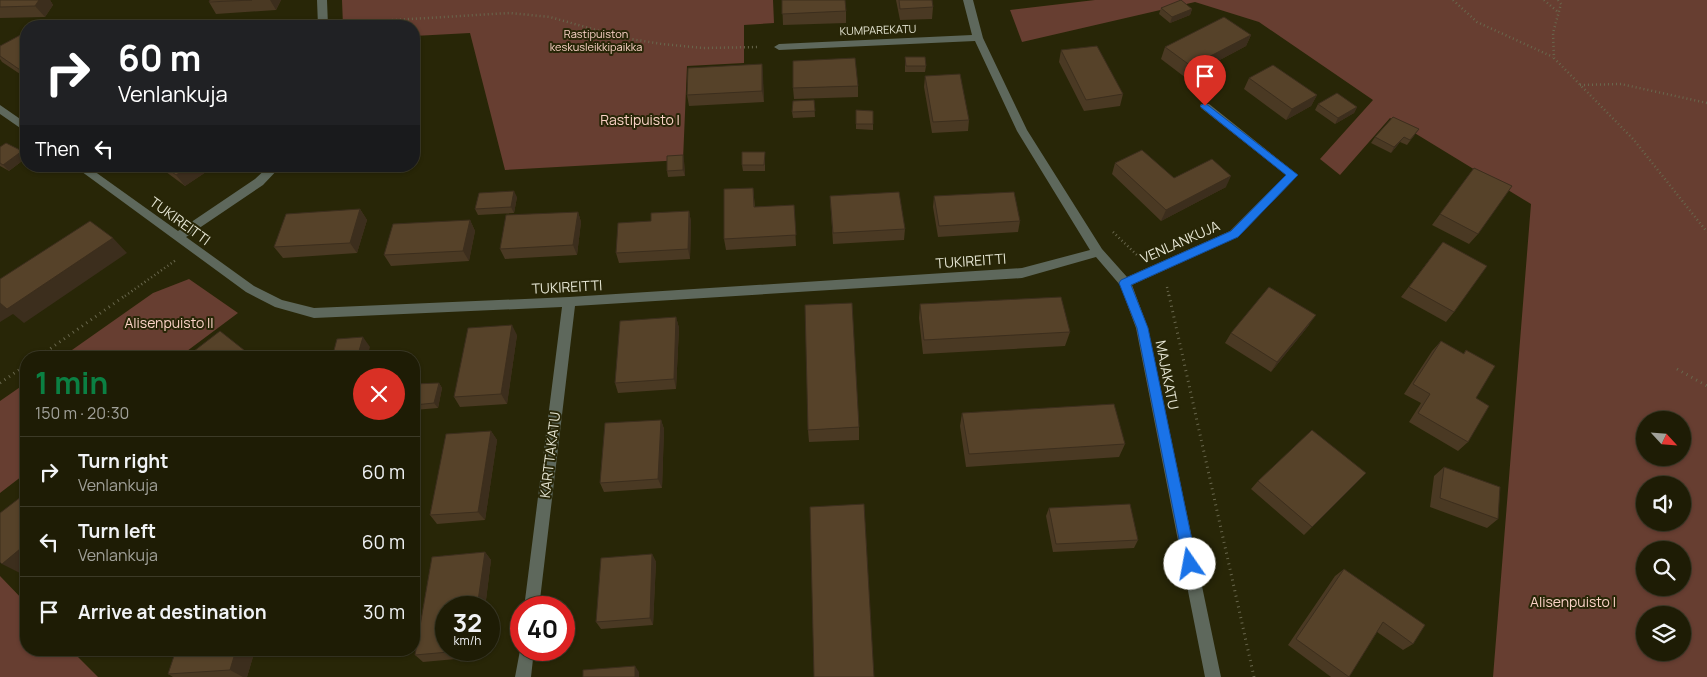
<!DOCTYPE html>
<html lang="en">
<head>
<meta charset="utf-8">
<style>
	body { margin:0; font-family:Manrope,sans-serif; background:#2b2913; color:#f1f3f6; height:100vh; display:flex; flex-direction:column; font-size:19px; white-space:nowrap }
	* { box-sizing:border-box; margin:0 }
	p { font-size:16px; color:#a1a19a }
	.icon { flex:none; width:28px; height:28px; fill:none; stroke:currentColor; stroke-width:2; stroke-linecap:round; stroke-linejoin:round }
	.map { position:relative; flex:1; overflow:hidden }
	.details { position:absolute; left:20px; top:351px; width:400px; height:305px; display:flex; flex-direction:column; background:#1e1c05; border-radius:20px; box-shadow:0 1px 4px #0004,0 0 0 1px #3c3a27 }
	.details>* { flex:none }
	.guide { position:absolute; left:20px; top:20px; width:400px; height:152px; border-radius:20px; box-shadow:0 1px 4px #0004,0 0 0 1px #3c3a27; background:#202124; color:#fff; overflow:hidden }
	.needle { width:32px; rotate:116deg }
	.controls { position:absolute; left:1636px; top:411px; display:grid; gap:10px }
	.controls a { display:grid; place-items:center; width:55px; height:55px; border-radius:50%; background:#1e1c05; box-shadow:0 1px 4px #0004,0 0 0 1px #3c3a27; font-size:25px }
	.speed { position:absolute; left:435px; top:596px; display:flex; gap:10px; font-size:25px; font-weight:700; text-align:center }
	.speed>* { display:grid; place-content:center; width:65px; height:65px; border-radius:50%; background:#1e1c05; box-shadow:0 1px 4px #0004,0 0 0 1px #3c3a27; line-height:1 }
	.speed small { font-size:12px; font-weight:400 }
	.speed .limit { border:8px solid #d22; background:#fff; color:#111 }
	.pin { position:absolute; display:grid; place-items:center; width:42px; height:42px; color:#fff; margin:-51px -21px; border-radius:50% 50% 50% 0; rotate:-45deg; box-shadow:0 0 5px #0007 }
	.pin .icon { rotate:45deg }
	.me { position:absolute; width:55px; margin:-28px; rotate:348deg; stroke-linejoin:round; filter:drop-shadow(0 0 4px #0008) }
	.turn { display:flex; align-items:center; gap:18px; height:105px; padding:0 15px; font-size:22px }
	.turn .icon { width:65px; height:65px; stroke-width:2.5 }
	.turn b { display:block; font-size:35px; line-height:42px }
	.then { display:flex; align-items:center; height:48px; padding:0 15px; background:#0003; gap:10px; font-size:19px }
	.round { display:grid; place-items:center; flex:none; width:52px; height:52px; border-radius:26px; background:#2b2913 }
	.headline { display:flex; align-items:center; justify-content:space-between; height:85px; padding:0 15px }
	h1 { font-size:30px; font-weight:700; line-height:38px; color:#0b8043 }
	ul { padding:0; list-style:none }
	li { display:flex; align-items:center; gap:15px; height:70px; padding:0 15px; border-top:1px solid #3c3a27 }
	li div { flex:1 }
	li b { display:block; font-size:19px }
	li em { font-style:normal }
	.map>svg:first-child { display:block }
</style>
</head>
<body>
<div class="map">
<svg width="1707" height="677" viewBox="0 0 1707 677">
	<rect width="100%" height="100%" fill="#282607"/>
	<!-- green -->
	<path fill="#673e31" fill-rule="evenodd" d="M342 0H773L774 23 744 25V63L687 66 683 160 505 170 470 33 414 36V26H343Z
		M1095 0H1707V677H1493L1531 204 1390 118 1340 175 1320 159 1373 100 1259 22 1195 2 1022 42 1010 10ZM1645 420H1682V458H1645ZM1645 485H1682V522H1645ZM1645 550H1682V588H1645ZM1645 615H1682V652H1645Z
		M189 279 238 313 179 357H62L153 293Z
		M26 383V473L0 493V401Z
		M0 576 26 603V650H71L98 677H0Z"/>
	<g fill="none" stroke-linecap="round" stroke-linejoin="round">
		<!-- path-far1 -->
		<path stroke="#69674d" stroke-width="2.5" stroke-dasharray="1 3" stroke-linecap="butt" d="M1453 0 1477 22 1553 57
			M1544 0 1558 12
			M1558 0 1561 4 1553 33 1554 58 1634 140 1707 232
			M344 23 510 13 550 17 624 38 662 44 703 48 759 47
			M1580 85 1621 84 1707 103
			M1113 232 1137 255
			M1167 287 1169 296
			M125 296 176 260"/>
		<!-- path -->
		<path stroke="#69674d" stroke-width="3" stroke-dasharray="1 4.5" stroke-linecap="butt" d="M1169 295 1254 677
			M37 358 126 295
			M1677 369 1707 386
			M0 383 26 365"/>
		<!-- minor -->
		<path fill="#5e685c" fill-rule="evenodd" d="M317 0H327L328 26H318Z
			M963 0H973L983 38 1027 130 1102 249 1127 277 1230 231 1286 175 1201 108 1200 106 1201 104H1209L1298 175 1238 237 1132 285 1148 328 1221 677H1205L1136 328 1120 285 1096 257 1022 278 575 306 539 608H524L562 307 314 318 275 307 246 292 74 166H87L178 231 255 179 269 166H281L263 185 186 237 254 286 282 300 314 308 569 297 1022 268 1090 250 1017 131 975 41 779 50 774 47 779 44 972 35Z
			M0 105 26 123V132L0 114Z
			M521 645V650H534L531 677H515Z"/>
	</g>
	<!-- wall -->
	<path fill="#4a3923" d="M0 0H50L53 5 45 17 0 18Z
		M210 0H281L276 10 216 14 209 2Z
		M782 0 846 11V23L783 25Z
		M896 0H932L933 7 932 19 900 20Z
		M1161 8 1192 9 1190 15 1170 23 1159 14Z
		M26 32V78L2 62 0 59V46Z
		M1251 35 1246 46 1186 78 1161 59 1165 47Z
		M1061 50 1123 94 1120 106 1084 111 1059 62Z
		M905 57 926 66 925 72H905Z
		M762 64 764 102 689 106 687 95Z
		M925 76 969 120 968 131 932 133 924 87Z
		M1249 78 1317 95 1311 106 1286 120 1244 89Z
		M858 86V97L794 99 793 88Z
		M814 100 815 117 793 118 792 112Z
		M1318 104 1357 107 1354 113 1335 124 1315 110Z
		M856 110 873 111V130L856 129Z
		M1419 129 1407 145 1400 142 1391 153 1371 143 1375 137Z
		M0 147 26 156V158L9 171 0 166Z
		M765 152V171H743L742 165Z
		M683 155 684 161 685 176 668 177 667 171Z
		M1115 163 1174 178 1226 187 1161 221 1112 174Z
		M158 166H215L185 186Z
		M1474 168 1478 234 1469 244 1432 225Z
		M753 188 755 207 794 205 796 246 726 250 724 239Z
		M830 196 905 229 904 240 833 244Z
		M934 196 1020 221 1018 232 938 237 933 207Z
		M517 197 514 213 478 215 475 209Z
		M360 209 367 220 357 253 283 258 274 247Z
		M689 211 691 222 690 259 619 263 616 253 651 221Z
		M578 212 581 222 577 255 505 259 500 249Z
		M470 220 475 231 469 261 391 266 384 255Z
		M1443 242 1454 312 1446 322 1401 297Z
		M920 304 1070 332 1065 346 923 354 919 318Z
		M676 317 679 328 676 389 618 393 615 383Z
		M1309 325 1271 372 1225 343 1231 333Z
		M517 335 507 404 460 407 454 397Z
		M1441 341 1463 354 1466 350 1476 398 1468 442 1458 451 1409 422 1421 403 1404 394 1432 351Z
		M439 383 442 388 438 408 414 410V384Z
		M962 413 1125 444 1119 457 966 467 960 426Z
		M661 420 664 429 662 488 604 492 600 483Z
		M859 427V440L809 442 808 430Z
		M491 431 497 440 485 520 437 524 430 515Z
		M1444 467 1498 519 1487 528 1430 507 1434 476Z
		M1366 473 1304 535 1251 489 1258 481Z
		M1049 508 1138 540 1134 548 1053 552 1046 516Z
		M485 552 491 560 485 608H446V650H479L478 657 423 662 415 655 432 557Z
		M652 554 656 562 653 625 601 629 596 622Z
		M1344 569 1413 644 1403 650 1377 632 1349 677H1331L1288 645 1335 576Z
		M255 650 247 677H173L168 674Z"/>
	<!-- shaded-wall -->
	<path fill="#3c2e1d" d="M39 0H50L53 5 45 17 35 6Z
		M270 0H281L276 10Z
		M1192 9 1190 15 1170 23 1172 17Z
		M1251 35 1246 46 1186 78 1191 66Z
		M762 64 763 75 764 102 762 91Z
		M1317 95 1311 106 1286 120 1292 109Z
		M1357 107 1354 113 1335 124 1338 118Z
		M1404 137 1400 142 1391 153 1394 147Z
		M22 151 26 156V158L9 171 3 165Z
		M683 155 684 161 685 176 683 170Z
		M190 166H215L185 186 176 175Z
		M1231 176 1226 187 1161 221 1166 210Z
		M514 191 517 197 514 213 511 207Z
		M360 209 367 220 357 253 350 243Z
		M689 211 691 222 690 259 688 249Z
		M578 212 581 222 577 255 573 245Z
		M470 220 475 231 469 261 463 251Z
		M113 238 127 253 24 323 13 314 0 322V303Z
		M1316 315 1309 325 1271 372 1277 362Z
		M676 317 679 328 676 389 674 379Z
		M512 325 517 335 507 404 501 394Z
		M363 337 370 347 367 358H357Z
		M249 354 252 358H244Z
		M439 383 442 388 438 408 434 403Z
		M661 420 664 429 662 488 658 479Z
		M491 431 497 440 485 520 478 512Z
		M26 544V571L22 574 2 564Z
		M485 552 491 560 485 608H477Z
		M652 554 656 562 653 625 650 618Z
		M236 650H255L247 677H243L230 670Z
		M471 650H479L478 657Z
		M635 666 639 672V677H635Z"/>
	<!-- building -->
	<path fill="#564229" stroke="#3c2e1d" d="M0 0H39L35 6 0 7Z
		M210 0H252L209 2Z
		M782 0H845L846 11 782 14Z
		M899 0H932L933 7 900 9Z
		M1181 0 1192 9 1172 17 1161 8Z
		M1224 17 1251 35 1191 66 1165 47Z
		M26 32V74L0 56V46Z
		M1097 46 1123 94 1086 100 1061 50Z
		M905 57H925L926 66H906Z
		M855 58 858 86 793 88V61Z
		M762 64V91L687 95 688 68Z
		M1273 65 1317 95 1292 109 1249 78Z
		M960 74 969 120 933 122 925 76Z
		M1337 93 1357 107 1338 118 1318 104Z
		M814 100 815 111 792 112 793 101Z
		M856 110 873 111V124H856Z
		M1393 117 1419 129 1410 140 1404 137 1394 147 1375 137Z
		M6 143 22 151 3 165 0 163V147Z
		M1142 150 1174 178 1212 159 1231 176 1166 210 1115 163Z
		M742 152H765L764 165H742Z
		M683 155V170L667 171V156Z
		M164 166H190L176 175Z
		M1474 168 1512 186 1478 234 1440 214Z
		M753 188 754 207 794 205 796 235 724 239V189Z
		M514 191 511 207 475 209 479 193Z
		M899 192 905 229 833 233 830 196Z
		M1014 192 1020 221 939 226 934 196Z
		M360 209 350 243 274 247 286 214Z
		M689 211 688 249 616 253 618 223 651 221V213Z
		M578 212 573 245 500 249 506 215Z
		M470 220 463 251 384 255 393 224Z
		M90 221 113 238 7 309 0 303V279Z
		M1443 242 1487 266 1454 312 1409 287Z
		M1269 287 1316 315 1277 362 1231 333Z
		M1061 297 1070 332 924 340 920 304Z
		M852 303 859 427 808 430 805 305Z
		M676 317 674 379 615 383 620 321Z
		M512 325 501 394 454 397 468 328Z
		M220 331 249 354 244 358H185Z
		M363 337 357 358H332L337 339Z
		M1441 341 1464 354 1466 350 1495 366 1476 398 1489 406 1468 442 1418 413 1430 394 1413 384Z
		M439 383 434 403 414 405V384Z
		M1114 404 1125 444 969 454 962 413Z
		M661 420 658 479 600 483 605 423Z
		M1312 430 1366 473 1312 527 1258 481Z
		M491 431 478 512 430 515 446 434Z
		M1444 467 1500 487 1498 519 1440 498Z
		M26 493V544L2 564 0 562V513Z
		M864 504 874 677H814L810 507Z
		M1130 504 1138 540 1056 544 1049 508Z
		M485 552 477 608H446V650H471L415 655 432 557Z
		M652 554 650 618 596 622 601 558Z
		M1344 569 1425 625 1413 644 1383 622 1349 677 1296 639Z
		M176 650H236L230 670 168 674Z
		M635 666V677H583V670Z"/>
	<!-- route -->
	<path fill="#1a73e8" stroke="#114b97" d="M1205 103 1298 175 1238 237 1131 285 1148 328 1197 564 1195 568 1190 570 1186 568 1184 564 1137 328 1119 283 1121 280 1231 231 1286 175 1202 108 1200 106Z"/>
	<g text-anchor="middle" stroke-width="4" stroke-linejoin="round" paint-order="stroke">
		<!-- far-street labels -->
		<g font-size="11" fill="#e6e6d4" stroke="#282607">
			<text transform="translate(878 30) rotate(-2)" y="4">KUMPAREKATU</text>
		</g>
		<!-- far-park labels -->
		<g font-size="11" fill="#fad2c6" stroke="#282607">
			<text x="596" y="38">Rastipuiston<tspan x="596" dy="13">keskusleikkipaikka</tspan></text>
		</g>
		<!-- park labels -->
		<g font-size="14" fill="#fad2c6" stroke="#282607">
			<text x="640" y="125">Rastipuisto I</text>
			<text x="169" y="328">Alisenpuisto II</text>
			<text x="1573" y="607">Alisenpuisto I</text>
		</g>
		<!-- street labels -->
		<g font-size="14" fill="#e6e6d4" stroke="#282607">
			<text transform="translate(180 221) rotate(36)" y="5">TUKIREITTI</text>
			<text transform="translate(1180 242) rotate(-24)" y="5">VENLANKUJA</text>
			<text transform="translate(971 261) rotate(-4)" y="5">TUKIREITTI</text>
			<text transform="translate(567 287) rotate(-3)" y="5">TUKIREITTI</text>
			<text transform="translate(1167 375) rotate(79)" y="5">MAJAKATU</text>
			<text transform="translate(550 455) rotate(-83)" y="5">KARTTAKATU</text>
		</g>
	</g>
</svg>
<div class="controls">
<a><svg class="needle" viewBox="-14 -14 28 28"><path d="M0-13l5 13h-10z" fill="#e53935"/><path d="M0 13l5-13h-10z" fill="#a1a19a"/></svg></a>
<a><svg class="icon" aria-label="sound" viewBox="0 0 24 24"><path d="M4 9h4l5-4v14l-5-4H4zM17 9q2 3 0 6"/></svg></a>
<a><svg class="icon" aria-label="search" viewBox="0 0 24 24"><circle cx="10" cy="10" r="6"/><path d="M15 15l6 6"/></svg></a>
<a><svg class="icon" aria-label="layers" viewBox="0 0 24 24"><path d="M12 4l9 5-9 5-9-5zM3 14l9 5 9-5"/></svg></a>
</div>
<div class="speed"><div>32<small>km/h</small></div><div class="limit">40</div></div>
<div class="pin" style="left:1205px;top:106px;background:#d93025"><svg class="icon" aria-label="arrive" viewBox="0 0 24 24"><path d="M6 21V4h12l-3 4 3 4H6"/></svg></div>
<svg class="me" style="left:1190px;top:564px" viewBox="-20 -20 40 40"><circle r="19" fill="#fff"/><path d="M0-13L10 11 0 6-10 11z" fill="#1a73e8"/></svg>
<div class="guide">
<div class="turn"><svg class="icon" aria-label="right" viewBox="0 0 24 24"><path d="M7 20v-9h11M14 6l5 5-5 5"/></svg><div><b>60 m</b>Venlankuja</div></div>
<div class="then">Then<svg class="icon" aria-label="left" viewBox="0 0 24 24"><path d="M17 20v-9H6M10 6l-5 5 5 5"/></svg></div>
</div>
<section class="details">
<div class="headline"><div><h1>1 min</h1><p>150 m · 20:30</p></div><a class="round" style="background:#d93025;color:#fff"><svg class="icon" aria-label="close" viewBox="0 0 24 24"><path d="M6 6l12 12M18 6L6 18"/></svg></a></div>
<ul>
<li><svg class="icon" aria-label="right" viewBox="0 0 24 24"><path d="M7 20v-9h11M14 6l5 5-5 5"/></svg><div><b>Turn right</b><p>Venlankuja</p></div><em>60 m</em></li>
<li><svg class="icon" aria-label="left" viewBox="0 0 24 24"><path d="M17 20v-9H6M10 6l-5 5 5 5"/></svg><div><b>Turn left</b><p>Venlankuja</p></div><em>60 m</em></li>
<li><svg class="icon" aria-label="arrive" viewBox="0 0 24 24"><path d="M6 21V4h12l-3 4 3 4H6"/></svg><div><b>Arrive at destination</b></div><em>30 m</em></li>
</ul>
</section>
</div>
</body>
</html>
